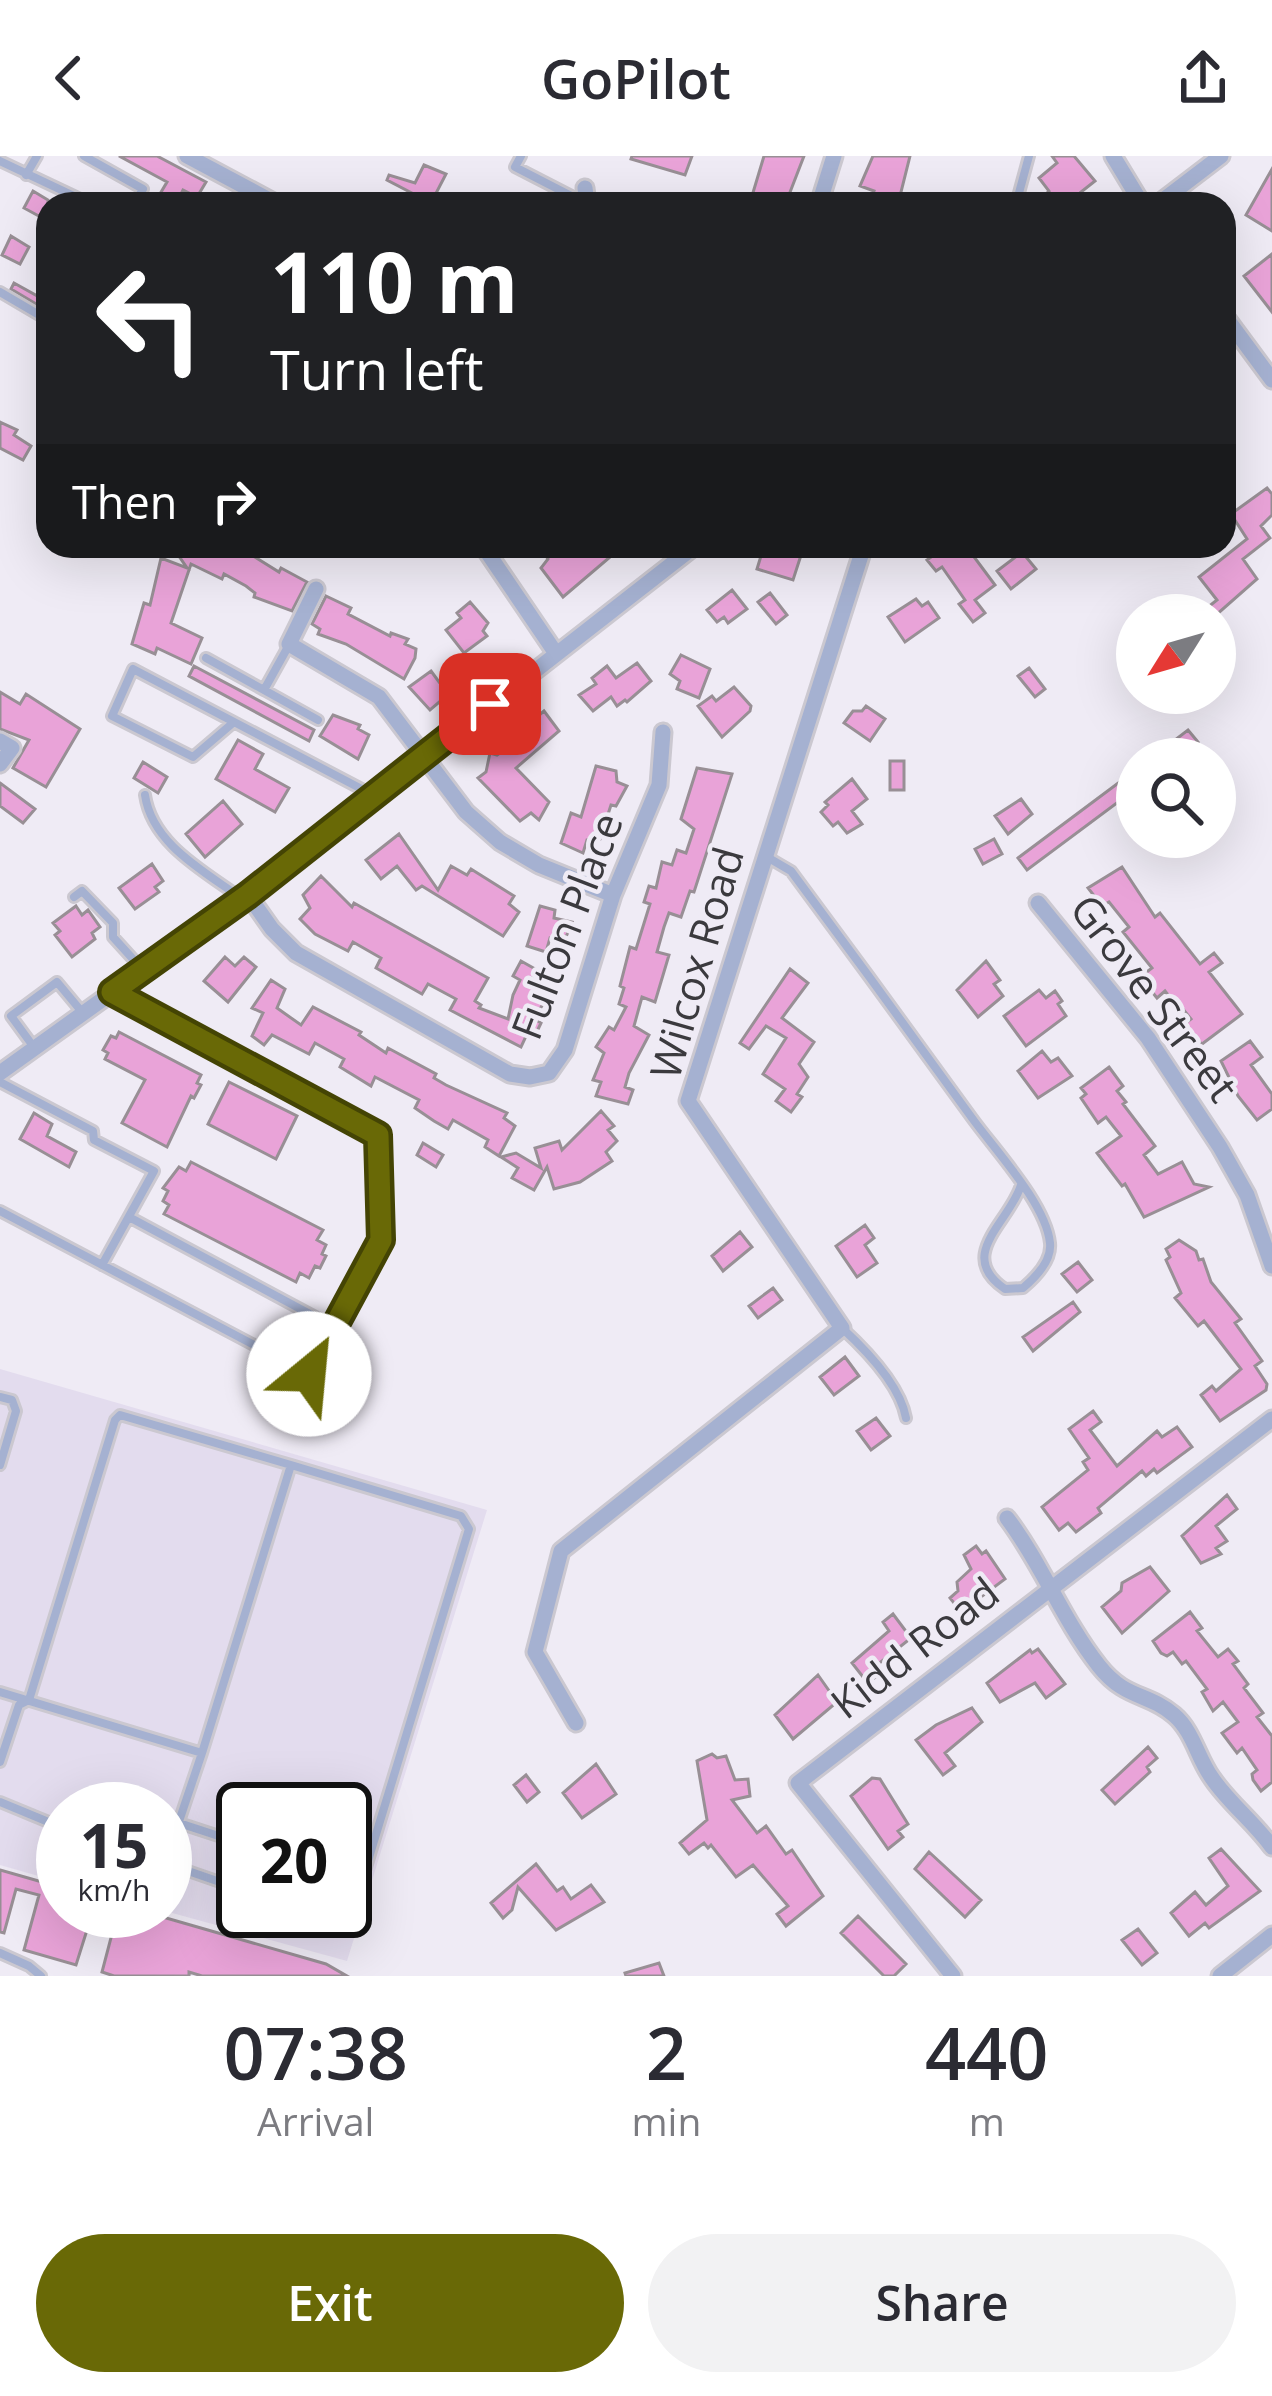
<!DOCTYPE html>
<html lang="en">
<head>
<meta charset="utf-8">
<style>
	body { margin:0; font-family:"Open Sans",sans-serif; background:#f2f2f3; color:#2b2b33; height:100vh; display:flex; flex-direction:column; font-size:45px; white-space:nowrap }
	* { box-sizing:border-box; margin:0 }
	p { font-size:39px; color:#7c7c81 }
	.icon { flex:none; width:66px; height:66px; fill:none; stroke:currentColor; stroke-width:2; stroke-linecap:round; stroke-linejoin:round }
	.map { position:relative; height:1820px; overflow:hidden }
	.drawer { display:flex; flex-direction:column; background:#fff; flex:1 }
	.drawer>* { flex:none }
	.guide { position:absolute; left:36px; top:36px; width:1200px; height:366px; border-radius:36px; box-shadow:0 12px 48px #0002; background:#202124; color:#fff; overflow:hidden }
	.needle { width:78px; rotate:233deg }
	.fabs { position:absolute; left:1116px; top:438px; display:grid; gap:24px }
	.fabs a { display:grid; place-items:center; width:120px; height:120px; border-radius:50%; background:#fff; box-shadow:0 12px 48px #0002; font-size:60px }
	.speed { position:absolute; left:36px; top:1626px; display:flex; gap:24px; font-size:60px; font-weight:700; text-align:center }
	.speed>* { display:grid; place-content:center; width:156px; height:156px; border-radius:50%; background:#fff; box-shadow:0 12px 48px #0002; line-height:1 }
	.speed small { font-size:30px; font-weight:400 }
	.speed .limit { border:6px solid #111; border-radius:18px; background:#fff; color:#111 }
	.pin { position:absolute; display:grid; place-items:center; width:102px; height:102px; color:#fff; margin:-51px; border-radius:24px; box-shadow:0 6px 18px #0006 }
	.me { position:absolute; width:132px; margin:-66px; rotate:28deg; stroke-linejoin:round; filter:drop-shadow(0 0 9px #0008) }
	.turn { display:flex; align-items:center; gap:42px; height:252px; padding:0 36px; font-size:54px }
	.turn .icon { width:156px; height:156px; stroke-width:2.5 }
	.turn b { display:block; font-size:84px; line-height:102px }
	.then { display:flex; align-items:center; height:114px; padding:0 36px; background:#0003; gap:24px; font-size:45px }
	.eta { display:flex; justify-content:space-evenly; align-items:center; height:204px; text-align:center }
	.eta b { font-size:72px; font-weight:600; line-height:84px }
	.action { display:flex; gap:24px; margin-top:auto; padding:24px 36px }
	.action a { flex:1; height:138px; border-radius:72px; background:#696906; color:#fff; font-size:48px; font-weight:600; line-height:138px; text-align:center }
	.action a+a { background:#f2f2f3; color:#2b2b33 }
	header { display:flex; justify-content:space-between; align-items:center; height:156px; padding:0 36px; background:#fff; font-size:54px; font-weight:600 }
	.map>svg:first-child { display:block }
</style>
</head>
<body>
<header><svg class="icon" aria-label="back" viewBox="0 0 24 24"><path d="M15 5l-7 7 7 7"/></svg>GoPilot<svg class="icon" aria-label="share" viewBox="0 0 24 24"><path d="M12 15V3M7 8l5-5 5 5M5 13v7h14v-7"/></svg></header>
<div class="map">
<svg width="1272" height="1820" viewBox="0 0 1272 1820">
	<rect width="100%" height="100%" fill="#efebf5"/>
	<!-- built -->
	<path fill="#e3dcee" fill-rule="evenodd" d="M0 1213 487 1354 347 1805 165 1755V1653H63V1727L0 1709ZM243 1653H345V1755H243Z"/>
	<!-- building -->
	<path fill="#e9a3d8" stroke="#988f95" stroke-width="3" d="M119 0H157L206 26 197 41 183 34 176 48H154L167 26Z
		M632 0H692L685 19 631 3Z
		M764 0H804L787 44 780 42 778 48 752 40Z
		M873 0H910L898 48 871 43 874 35 860 30Z
		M1052 0H1074L1095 25 1081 36 1090 48H1051L1044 40 1049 35 1039 22 1057 7Z
		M424 9 446 18 431 47 387 24 389 19 415 27Z
		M1272 13V75L1246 59Z
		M33 35 48 44V65L24 52Z
		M11 80 29 91 20 108 2 99Z
		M1272 98V156L1244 120Z
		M14 127 48 146V155L11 133Z
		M0 266 17 274 14 279 31 290 23 304 0 292Z
		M1267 332 1272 338V359L1261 370 1270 382 1243 403 1257 423 1215 460 1198 459 1217 444 1199 421 1247 383 1231 358Z
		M172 390H237L279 416 281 412 307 426 292 455 254 441 255 437 246 430 224 418 222 423 191 408 171 467 202 482 191 508 157 492 155 498 132 488 144 447 150 449 161 402 187 412Z
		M558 390H623L563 441 541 412 548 403 546 400Z
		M764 390H804L793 424 757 413Z
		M946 390H966L995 429 975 444 985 457 973 466 959 448 965 444 942 411 936 415 927 404Z
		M1022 396 1036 413 1011 433 997 415Z
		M732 434 747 453 728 467 724 461 717 466 707 454Z
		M770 437 787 459 776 468 758 446Z
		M326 440 351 452 348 458 390 480 391 477 408 483 405 488 416 493 415 502 404 523 346 488 318 478 320 473 312 468Z
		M916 443 922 450 928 446 939 462 905 486 888 461Z
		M470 446 488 467 483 475 487 480 464 497 446 474 461 462 457 457Z
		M681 499 710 513 699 542 677 533 680 525 670 518Z
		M637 507 651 525 627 546 625 544 617 550 611 541 593 555 579 539 596 528 592 522 607 510 616 522Z
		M194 510 314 574 309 585 189 520Z
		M1029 512 1045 533 1035 541 1018 520Z
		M431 515 439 526 449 519 457 531 430 554 409 531Z
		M734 531 751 550 750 555 722 581 698 550 712 540 716 545Z
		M0 536 20 548 26 538 80 573 46 631 13 612 29 584 0 573Z
		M866 550 885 563 870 585 844 567 853 555H862Z
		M544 555 559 575 516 612 549 646 539 664 531 657 520 665 478 622 486 616 490 597 497 599 517 585 514 580Z
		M333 559 360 569 358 573 369 579 358 603 320 580Z
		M1188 574 1198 586 1176 603H1150Z
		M238 584 263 598 255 613 289 632 275 656 216 623Z
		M890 605H904V634H890Z
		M143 606 167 621 158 637 134 622Z
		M596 610 616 615 617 626 627 630 616 650 611 649 600 683 587 684 583 697 561 687 571 657 581 661Z
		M697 612 732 618 694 736 690 735 681 761 669 757 664 771 657 796 669 799 655 846 642 841 634 870 649 879 629 917 625 931 633 934 628 948 596 940 601 926 593 924 604 897 596 891 609 871 614 874 626 851 619 848 624 832 620 830 630 791 636 793 650 748 644 746 649 730 656 732 662 706 672 709 677 694 686 697 694 673 681 663Z
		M1137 613V632L1027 714 1018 702Z
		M852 623 867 643 852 655 862 668 847 677 838 666 833 670 821 656 828 649 825 646Z
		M0 627 35 653 23 667 0 650Z
		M1021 643 1032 658 1008 678 995 660Z
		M223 645 242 668 205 701 186 678Z
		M399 678 438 734 451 710 467 719 471 713 514 740 509 748 519 756 503 780 422 730 416 734 397 710 381 723 366 704Z
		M994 683 1002 698 983 708 975 693Z
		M152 708 163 725 155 731 159 736 135 753 119 732Z
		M1122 711 1155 761 1160 757 1200 808 1214 797 1222 807 1209 816 1242 858 1202 888 1182 870 1191 863 1174 842 1172 844 1165 835 1157 842 1149 832 1153 828 1144 818 1152 812 1123 776 1129 771 1109 746 1102 750 1088 732Z
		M321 720 352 751 354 747 488 822 475 845 481 849 479 852 508 863 513 839 520 824 513 820 521 805 537 814 533 821 548 831 545 836 549 838 534 863 541 867 534 882 527 878 521 891 450 854 456 843 428 828 422 838 376 812 381 802 353 786 348 795 315 778 300 763 310 752 303 739Z
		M76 750 82 759 88 754 100 771 92 777 95 783 72 801 55 779 60 775 53 767Z
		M540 750 555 754 554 762 572 766 564 786 550 782 546 796 527 790Z
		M225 801 235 810 244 801 256 811 228 846 204 825Z
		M986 805 1000 824 994 828 1003 840 978 861 957 834Z
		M790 813 808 827 782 862 814 886 799 908 808 921 797 938 802 941 791 956 776 945 785 933 763 918 786 882 766 870 749 893 740 887Z
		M271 824 285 833 277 852 301 869 313 851 361 876 359 879 386 897 388 892 436 918 434 922 446 929 507 957 504 962 515 970 499 1000 485 991 488 984 453 964 448 973 434 965 415 952 419 944 375 921 371 930 340 911 344 903 315 887 309 898 272 879 264 889 252 880 263 857 252 852Z
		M1039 834 1046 842 1055 835 1062 845 1058 848 1066 860 1026 890 1004 860Z
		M119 876 201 919 197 927 201 929 194 942 191 940 167 991 122 967 145 924 105 903 108 897 103 894 111 880 116 882Z
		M1250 885 1262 901 1251 909 1272 938V953L1257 964 1238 940 1221 905Z
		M1042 895 1051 906 1058 902 1072 920 1038 942 1018 915Z
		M1109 911 1123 930 1117 935 1126 946 1123 948 1155 990 1144 999 1158 1018 1182 1006 1194 1028 1209 1031 1144 1061 1125 1028 1122 1030 1097 997 1121 980 1106 961 1098 967 1081 942 1086 938 1081 932Z
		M229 926 297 960 276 1003 208 968Z
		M601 955 614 970 608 974 617 985 606 996 612 1005 580 1026 554 1033 547 1011 534 1034 512 1022 518 1012 501 1001 516 997 541 1012 535 992 559 985 562 994Z
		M34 957 52 968 47 980 76 996 69 1011 20 983Z
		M423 987 443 999 436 1011 417 999Z
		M191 1006 323 1074 317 1084 326 1089 322 1098 326 1100 320 1112 315 1110 309 1122 300 1117 296 1126 164 1058 169 1049 163 1045 168 1035 163 1032 179 1011 186 1015Z
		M865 1069 874 1082 865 1089 877 1107 857 1121 836 1090Z
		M740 1076 752 1091 723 1115 712 1100Z
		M1179 1084 1196 1095 1199 1104 1203 1103 1211 1126 1241 1163 1235 1167 1262 1205 1255 1210 1267 1228 1266 1234 1220 1265 1201 1239 1212 1230 1216 1235 1241 1213 1204 1165 1198 1170 1175 1142 1181 1137 1166 1104 1170 1101 1166 1093Z
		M1078 1106 1092 1124 1077 1136 1062 1118Z
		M773 1132 782 1144 758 1162 749 1150Z
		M1073 1146 1080 1156 1033 1195 1023 1181Z
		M845 1201 859 1220 834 1239 820 1221Z
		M1093 1255 1101 1266 1090 1274 1117 1310 1157 1275 1162 1281 1177 1271 1192 1291 1157 1317 1154 1313 1146 1320 1142 1315 1098 1352 1101 1357 1076 1376 1068 1367 1059 1374 1042 1351 1088 1314 1083 1306 1089 1302 1069 1273Z
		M876 1262 890 1280 871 1294 857 1275Z
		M1227 1339 1237 1353 1216 1370 1227 1385 1216 1392 1221 1398 1201 1407 1182 1380Z
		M976 1390 982 1398 986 1395 1005 1423 961 1456 950 1442 958 1435 957 1426 971 1413 964 1399Z
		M1150 1411 1169 1435 1122 1477 1102 1451 1121 1435 1122 1427Z
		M1190 1456 1202 1472 1197 1475 1218 1501 1228 1493 1238 1505 1233 1508 1248 1528 1244 1532 1263 1557 1257 1561 1272 1580V1626L1261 1635 1253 1624 1252 1618 1257 1614 1242 1592 1237 1597 1222 1577 1238 1566 1223 1546 1213 1555 1202 1536 1207 1533 1186 1505 1182 1508 1173 1496 1167 1500 1161 1497 1153 1485Z
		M893 1458 911 1482 877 1509 883 1517 867 1526 852 1507 889 1475 883 1466Z
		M1038 1493 1065 1528 1046 1542 1035 1527 1000 1546 987 1527 1030 1494 1032 1497Z
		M818 1519 837 1546 793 1583 775 1559Z
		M972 1552 982 1566 945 1597 955 1610 943 1619 916 1584 936 1569Z
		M1148 1591 1157 1602 1147 1611 1150 1616 1115 1648 1102 1634Z
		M712 1598 717 1602 726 1600 735 1624 748 1623 750 1640 732 1644 757 1677 766 1670 786 1698 792 1694 823 1740 786 1770 777 1758 788 1750 753 1709 736 1721 711 1689 708 1692 704 1687 689 1698 680 1687 707 1664 697 1605Z
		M596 1608 616 1638 582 1662 563 1637Z
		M526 1619 539 1636 527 1646 514 1629Z
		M872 1622 880 1623 908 1668 898 1675 903 1681 888 1693 851 1640Z
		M1221 1693 1260 1735 1209 1772 1205 1767 1189 1780 1171 1757 1195 1736 1206 1749 1228 1730 1209 1702Z
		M929 1696 981 1744 965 1761 915 1713Z
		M536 1708 557 1735 563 1731 571 1743 591 1729 604 1746 556 1774 518 1731 512 1754 503 1762 491 1747Z
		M0 1714 63 1732V1755H93L76 1809 24 1794 39 1739 16 1733 4 1777 0 1776Z
		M118 1755H142L326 1808 347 1820H202L189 1816V1820H114L102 1816Z
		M858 1760 906 1808 894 1820H884L841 1777Z
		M1138 1773 1157 1797 1142 1809 1122 1784Z
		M659 1807 664 1820H626L625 1817Z"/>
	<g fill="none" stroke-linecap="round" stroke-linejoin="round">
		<defs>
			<path id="service" d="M84 0 143 33 134 48
				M521 0 515 11 585 47
				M0 5 91 48
				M26 19 37 0
				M1016 48 1029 0
				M0 136 46 163
				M289 489 264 534 318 564
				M206 502 264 534
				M234 566 193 601 112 560 133 513 373 639
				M145 639C152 688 204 715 241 742
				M767 701 791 715C852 797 912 879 972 962 995 994 1046 1048 1050 1087 1052 1105 1036 1121 1023 1132L1005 1133C955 1099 1010 1066 1021 1029
				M74 741 82 735 113 767V781L142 813
				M33 890 11 860 57 826 82 856
				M0 926 93 975 94 984 154 1015 102 1109
				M0 1055 309 1218 381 1084 378 979 113 837
				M129 1061 334 1171
				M842 1172C867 1195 900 1229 906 1262
				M0 1241 12 1244 16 1255 0 1309
				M0 1536 202 1597 165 1707 243 1734
				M202 1597 291 1309 461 1360 469 1373 363 1721 353 1724 345 1722
				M0 1606 19 1549 29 1544 115 1264 120 1259 291 1309
				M0 1646 63 1672
				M179 1667 243 1688
				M303 1755 324 1762
				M0 1797 29 1810 41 1820"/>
			<path id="minor" d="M187 0 277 48
				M1113 0 1142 48
				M585 32 587 48
				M819 48 834 0
				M1158 48 1221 0
				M1224 159 1272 224
				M483 390 555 496
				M316 433 289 488 379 541 466 656 500 686 539 709 613 739
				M0 585 12 592 0 608
				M248 739 272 773 296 797 510 918 530 921 549 917 565 894 613 739 659 629 663 576
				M1038 747 1148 882 1220 991 1247 1039 1272 1110
				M0 917 248 739 695 390
				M1007 1362C1042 1408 1062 1463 1099 1510 1126 1544 1147 1536 1174 1559 1193 1575 1198 1603 1212 1622 1229 1647 1253 1665 1272 1691
				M576 1567 535 1496 561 1395 842 1172 688 945 864 390
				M953 1820 798 1627 1272 1263
				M1220 1820 1272 1779"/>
		</defs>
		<!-- service casing -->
		<use href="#service" stroke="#cbc8d0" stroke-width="14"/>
		<!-- minor casing -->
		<use href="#minor" stroke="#cbc8d0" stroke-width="21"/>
		<!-- service -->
		<use href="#service" stroke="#a5b1d1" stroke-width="8"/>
		<!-- minor -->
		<use href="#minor" stroke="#a5b1d1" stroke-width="15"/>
	</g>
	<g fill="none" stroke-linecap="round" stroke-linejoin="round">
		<defs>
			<path id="route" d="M309 1218 381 1084 378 979 112 836 248 739 490 548"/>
		</defs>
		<!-- route casing -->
		<use href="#route" stroke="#444404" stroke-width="30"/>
		<!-- route -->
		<use href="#route" stroke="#696906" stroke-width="21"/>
	</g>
	<g text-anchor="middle" stroke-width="9" stroke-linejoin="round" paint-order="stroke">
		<!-- street labels -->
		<g font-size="42" fill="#3b3a3e" stroke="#efebf5">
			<text transform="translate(567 770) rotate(-69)" y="15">Fulton Place</text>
			<text transform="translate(697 807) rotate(-74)" y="15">Wilcox Road</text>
			<text transform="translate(1154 842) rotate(53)" y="15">Grove Street</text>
			<text transform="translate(915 1492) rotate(-38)" y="15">Kidd Road</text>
		</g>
	</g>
</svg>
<div class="fabs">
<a><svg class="needle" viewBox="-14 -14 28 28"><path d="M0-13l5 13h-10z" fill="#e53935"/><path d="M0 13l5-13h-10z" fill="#7c7c81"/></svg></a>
<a><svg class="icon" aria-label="search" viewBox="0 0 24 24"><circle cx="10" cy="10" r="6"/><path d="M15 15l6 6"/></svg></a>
</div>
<div class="speed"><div>15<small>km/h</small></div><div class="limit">20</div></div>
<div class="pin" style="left:490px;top:548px;background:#d93025"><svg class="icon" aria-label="arrive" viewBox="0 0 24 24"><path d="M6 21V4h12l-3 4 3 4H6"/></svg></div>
<svg class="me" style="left:309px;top:1218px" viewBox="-20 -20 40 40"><circle r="19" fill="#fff"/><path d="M0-13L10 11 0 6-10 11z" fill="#696906"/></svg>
<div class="guide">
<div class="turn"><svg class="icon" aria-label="left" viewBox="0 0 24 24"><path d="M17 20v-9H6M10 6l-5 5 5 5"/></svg><div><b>110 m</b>Turn left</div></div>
<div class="then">Then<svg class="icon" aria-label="right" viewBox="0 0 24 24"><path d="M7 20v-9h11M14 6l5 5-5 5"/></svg></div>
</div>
</div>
<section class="drawer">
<div class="eta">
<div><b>07:38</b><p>Arrival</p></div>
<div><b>2</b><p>min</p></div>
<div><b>440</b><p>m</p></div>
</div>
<div class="action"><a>Exit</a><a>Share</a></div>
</section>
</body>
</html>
